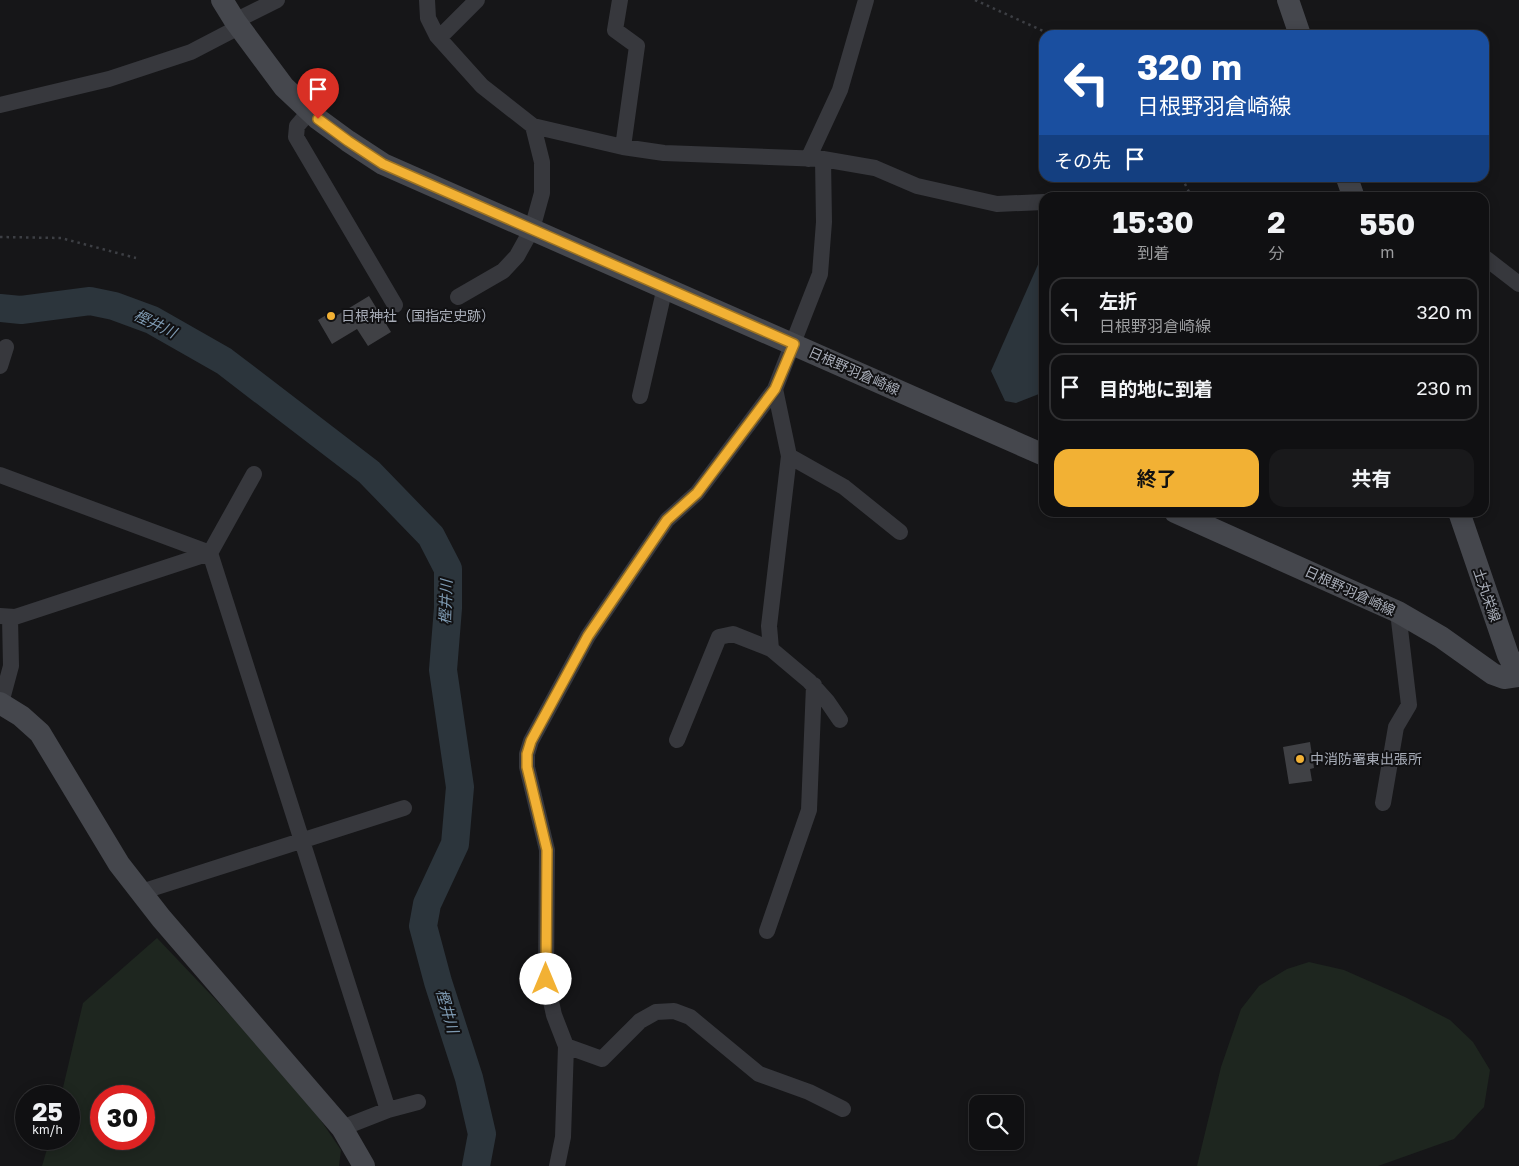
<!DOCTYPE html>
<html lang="ja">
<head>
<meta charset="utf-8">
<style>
	body { margin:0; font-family:"Golos Text","Noto Sans JP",sans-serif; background:#19191b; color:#f1f3f6; height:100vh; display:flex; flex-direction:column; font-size:19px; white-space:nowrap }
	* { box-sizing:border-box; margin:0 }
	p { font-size:16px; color:#9c9d9f }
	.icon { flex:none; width:28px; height:28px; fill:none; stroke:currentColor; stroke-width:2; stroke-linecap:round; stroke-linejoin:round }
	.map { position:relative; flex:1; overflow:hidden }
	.side { position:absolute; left:1039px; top:192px; width:450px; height:325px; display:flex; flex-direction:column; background:#101012; border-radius:15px; box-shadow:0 2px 12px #0003,0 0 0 1px #303032 }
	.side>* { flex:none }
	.hud { position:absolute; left:1039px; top:30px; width:450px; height:152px; border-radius:15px; box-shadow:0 2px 12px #0003,0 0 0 1px #303032; background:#1a4fa0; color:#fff; overflow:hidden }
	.fabs { position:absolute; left:969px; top:1095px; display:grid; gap:10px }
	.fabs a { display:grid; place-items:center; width:55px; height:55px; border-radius:10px; background:#101012; box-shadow:0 2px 12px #0003,0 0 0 1px #303032; font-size:25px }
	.speed { position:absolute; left:15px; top:1085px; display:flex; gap:10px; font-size:25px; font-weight:700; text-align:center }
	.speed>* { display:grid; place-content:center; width:65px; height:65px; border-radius:50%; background:#101012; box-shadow:0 2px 12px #0003,0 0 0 1px #303032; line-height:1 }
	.speed small { font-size:12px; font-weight:400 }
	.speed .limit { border:8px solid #d22; background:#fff; color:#111 }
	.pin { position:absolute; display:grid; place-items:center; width:42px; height:42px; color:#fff; margin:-51px -21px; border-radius:50% 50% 50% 0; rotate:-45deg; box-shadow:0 0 5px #0007 }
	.pin .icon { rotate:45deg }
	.me { position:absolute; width:55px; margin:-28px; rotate:0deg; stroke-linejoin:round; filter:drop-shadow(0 0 4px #0008) }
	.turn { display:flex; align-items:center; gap:18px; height:105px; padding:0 15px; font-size:22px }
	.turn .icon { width:65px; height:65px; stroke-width:2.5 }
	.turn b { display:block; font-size:35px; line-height:42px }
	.then { display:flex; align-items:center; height:48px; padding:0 15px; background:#0003; gap:10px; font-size:19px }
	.eta { display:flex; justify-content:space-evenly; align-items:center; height:85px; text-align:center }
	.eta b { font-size:30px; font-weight:700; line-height:35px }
	.primary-button { display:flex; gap:10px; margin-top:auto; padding:10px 15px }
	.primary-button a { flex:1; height:58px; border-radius:15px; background:#f2b134; color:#111; font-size:20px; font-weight:700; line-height:58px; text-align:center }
	.primary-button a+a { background:#19191b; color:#f1f3f6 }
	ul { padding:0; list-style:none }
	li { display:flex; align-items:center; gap:15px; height:68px; margin:0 10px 8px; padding:0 5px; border:2px solid #303032; border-radius:15px }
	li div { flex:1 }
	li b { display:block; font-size:19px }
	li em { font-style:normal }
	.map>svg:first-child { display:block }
</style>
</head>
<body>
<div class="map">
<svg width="1519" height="1166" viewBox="0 0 1519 1166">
	<rect width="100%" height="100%" fill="#161618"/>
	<!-- green -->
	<path fill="#1e261f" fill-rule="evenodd" d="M157 938 253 1039 307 1100 341 1150 339 1166H42L50 1139H69V1096H61L83 1003ZM101 1096H144V1139H101Z
		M1309 962 1344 970 1405 997 1450 1020 1473 1042 1490 1070 1484 1107 1454 1139 1378 1166H1197L1221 1067 1241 1009 1259 986 1287 969Z"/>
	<!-- water -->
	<path fill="#2c353c" d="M1044 251V392L1016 403 1005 401 991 371Z"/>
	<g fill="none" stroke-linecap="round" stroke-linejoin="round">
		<!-- river -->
		<path stroke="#2c353c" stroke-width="28" d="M0 308 21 310 90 301 114 306 152 320 224 361 369 472 431 536 448 569V608L443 670 460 787 455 844 427 904 423 926 438 982 469 1078 482 1134 476 1166"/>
	</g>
	<!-- building -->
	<path fill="#404145" d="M369 296 391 332 368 346 357 329 332 344 318 320 333 311 336 316Z
		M1310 742 1314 768 1310 769 1312 781 1289 784 1283 747Z"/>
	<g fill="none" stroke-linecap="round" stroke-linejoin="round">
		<!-- path -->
		<path stroke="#3d3f44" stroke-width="2.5" stroke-dasharray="2.5 4" stroke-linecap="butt" d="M975 0 1052 35
			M1182 178 1192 198
			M0 237 61 238 136 258"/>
		<!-- street -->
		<path stroke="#37383d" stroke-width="16" d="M427 0 428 18 437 36 482 86 533 126 542 162V193L532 229 517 256 503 271 458 297
			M620 0 615 30 637 46 623 147
			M235 21 277 0
			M439 38 477 0
			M0 105 109 79 191 52 239 27
			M310 111 297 126 296 137 395 305
			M533 126 623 147 664 153 823 159 875 168 917 186 997 204 1044 202
			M808 159 840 90 866 0
			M823 159 824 222 820 274 775 389 789 456 844 487 900 532
			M1484 257 1519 284
			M0 366 6 347
			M640 396 665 287
			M789 456 769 626 771 649 809 681 827 701 840 720
			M0 475 210 553 388 1110
			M0 616 15 617 210 553 254 474
			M1 703 11 666 10 617
			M677 740 719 637 733 634 771 649
			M1383 803 1396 727 1409 705 1398 612
			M141 892 404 808
			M767 931 809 810 814 685
			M566 1046 602 1059 640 1021 656 1012 674 1011 690 1017 759 1074 809 1092 843 1109
			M342 1128 388 1110 418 1102
			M557 1166 563 1137 566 1046 554 1015 546 979 547 850 527 767V754L531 741 588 636 667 520 697 493 775 389"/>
		<!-- secondary -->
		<path stroke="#45474d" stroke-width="22" d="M222 0 235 21 284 87 318 119 348 141 383 164 1044 455
			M1288 0 1300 35
			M1347 178 1354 198
			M1175 512 1398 612 1441 637 1493 674 1504 678 1519 676
			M1459 512 1508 655 1519 676
			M0 703 21 716 40 733 119 864 161 918 342 1128 364 1166"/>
	</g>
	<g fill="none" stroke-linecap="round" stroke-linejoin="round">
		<defs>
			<path id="route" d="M318 119 348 141 383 164 794 344 775 389 697 493 667 520 588 636 531 741 527 754V767L547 850 546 979"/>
		</defs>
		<!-- route casing -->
		<use href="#route" stroke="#9d7322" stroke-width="12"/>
		<!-- route -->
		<use href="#route" stroke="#f2b134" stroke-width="9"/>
	</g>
	<!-- markers -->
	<g fill="#f2b134" stroke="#111113" stroke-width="2">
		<circle cx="331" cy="316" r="5"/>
		<circle cx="1300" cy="759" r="5"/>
	</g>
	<g text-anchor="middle" stroke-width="4" stroke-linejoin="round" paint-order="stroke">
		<!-- poi labels -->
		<g font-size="14" fill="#a8adb8" stroke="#111113" text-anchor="start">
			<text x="341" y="321">日根神社（国指定史跡）</text>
			<text x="1310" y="764">中消防署東出張所</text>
		</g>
		<!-- street labels -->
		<g font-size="14" fill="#a8adb8" stroke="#111113">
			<text transform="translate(854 371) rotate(24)" y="5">日根野羽倉崎線</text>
			<text transform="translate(1350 591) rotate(25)" y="5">日根野羽倉崎線</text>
			<text transform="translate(1487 595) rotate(71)" y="5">土丸栄線</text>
		</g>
		<!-- water labels -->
		<g font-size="15" font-style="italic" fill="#7f9bb3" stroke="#111113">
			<text transform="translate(155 324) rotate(26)" y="5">樫井川</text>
			<text transform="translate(446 602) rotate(-88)" y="5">樫井川</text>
			<text transform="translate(447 1011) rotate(74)" y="5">樫井川</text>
		</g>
	</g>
</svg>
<div class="fabs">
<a><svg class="icon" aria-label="search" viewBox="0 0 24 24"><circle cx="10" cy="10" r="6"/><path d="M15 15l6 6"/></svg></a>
</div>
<div class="speed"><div>25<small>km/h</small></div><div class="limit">30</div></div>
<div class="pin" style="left:318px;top:119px;background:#d93025"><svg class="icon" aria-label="arrive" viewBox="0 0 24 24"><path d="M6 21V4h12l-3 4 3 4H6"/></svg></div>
<svg class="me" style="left:546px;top:979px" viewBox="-20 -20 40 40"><circle r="19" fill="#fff"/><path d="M0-13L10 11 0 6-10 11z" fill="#f2b134"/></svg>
<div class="hud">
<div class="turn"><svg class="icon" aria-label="left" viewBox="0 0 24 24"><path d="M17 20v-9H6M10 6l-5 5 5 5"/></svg><div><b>320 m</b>日根野羽倉崎線</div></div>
<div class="then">その先<svg class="icon" aria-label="arrive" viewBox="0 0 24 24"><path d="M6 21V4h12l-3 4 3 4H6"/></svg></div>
</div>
<section class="side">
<div class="eta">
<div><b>15:30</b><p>到着</p></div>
<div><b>2</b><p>分</p></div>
<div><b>550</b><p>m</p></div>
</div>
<ul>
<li><svg class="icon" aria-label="left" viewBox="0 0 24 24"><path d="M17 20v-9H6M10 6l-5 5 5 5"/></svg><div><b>左折</b><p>日根野羽倉崎線</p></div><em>320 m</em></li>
<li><svg class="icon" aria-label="arrive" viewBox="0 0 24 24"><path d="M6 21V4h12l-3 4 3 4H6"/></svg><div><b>目的地に到着</b></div><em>230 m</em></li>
</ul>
<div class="primary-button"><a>終了</a><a>共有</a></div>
</section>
</div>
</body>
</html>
